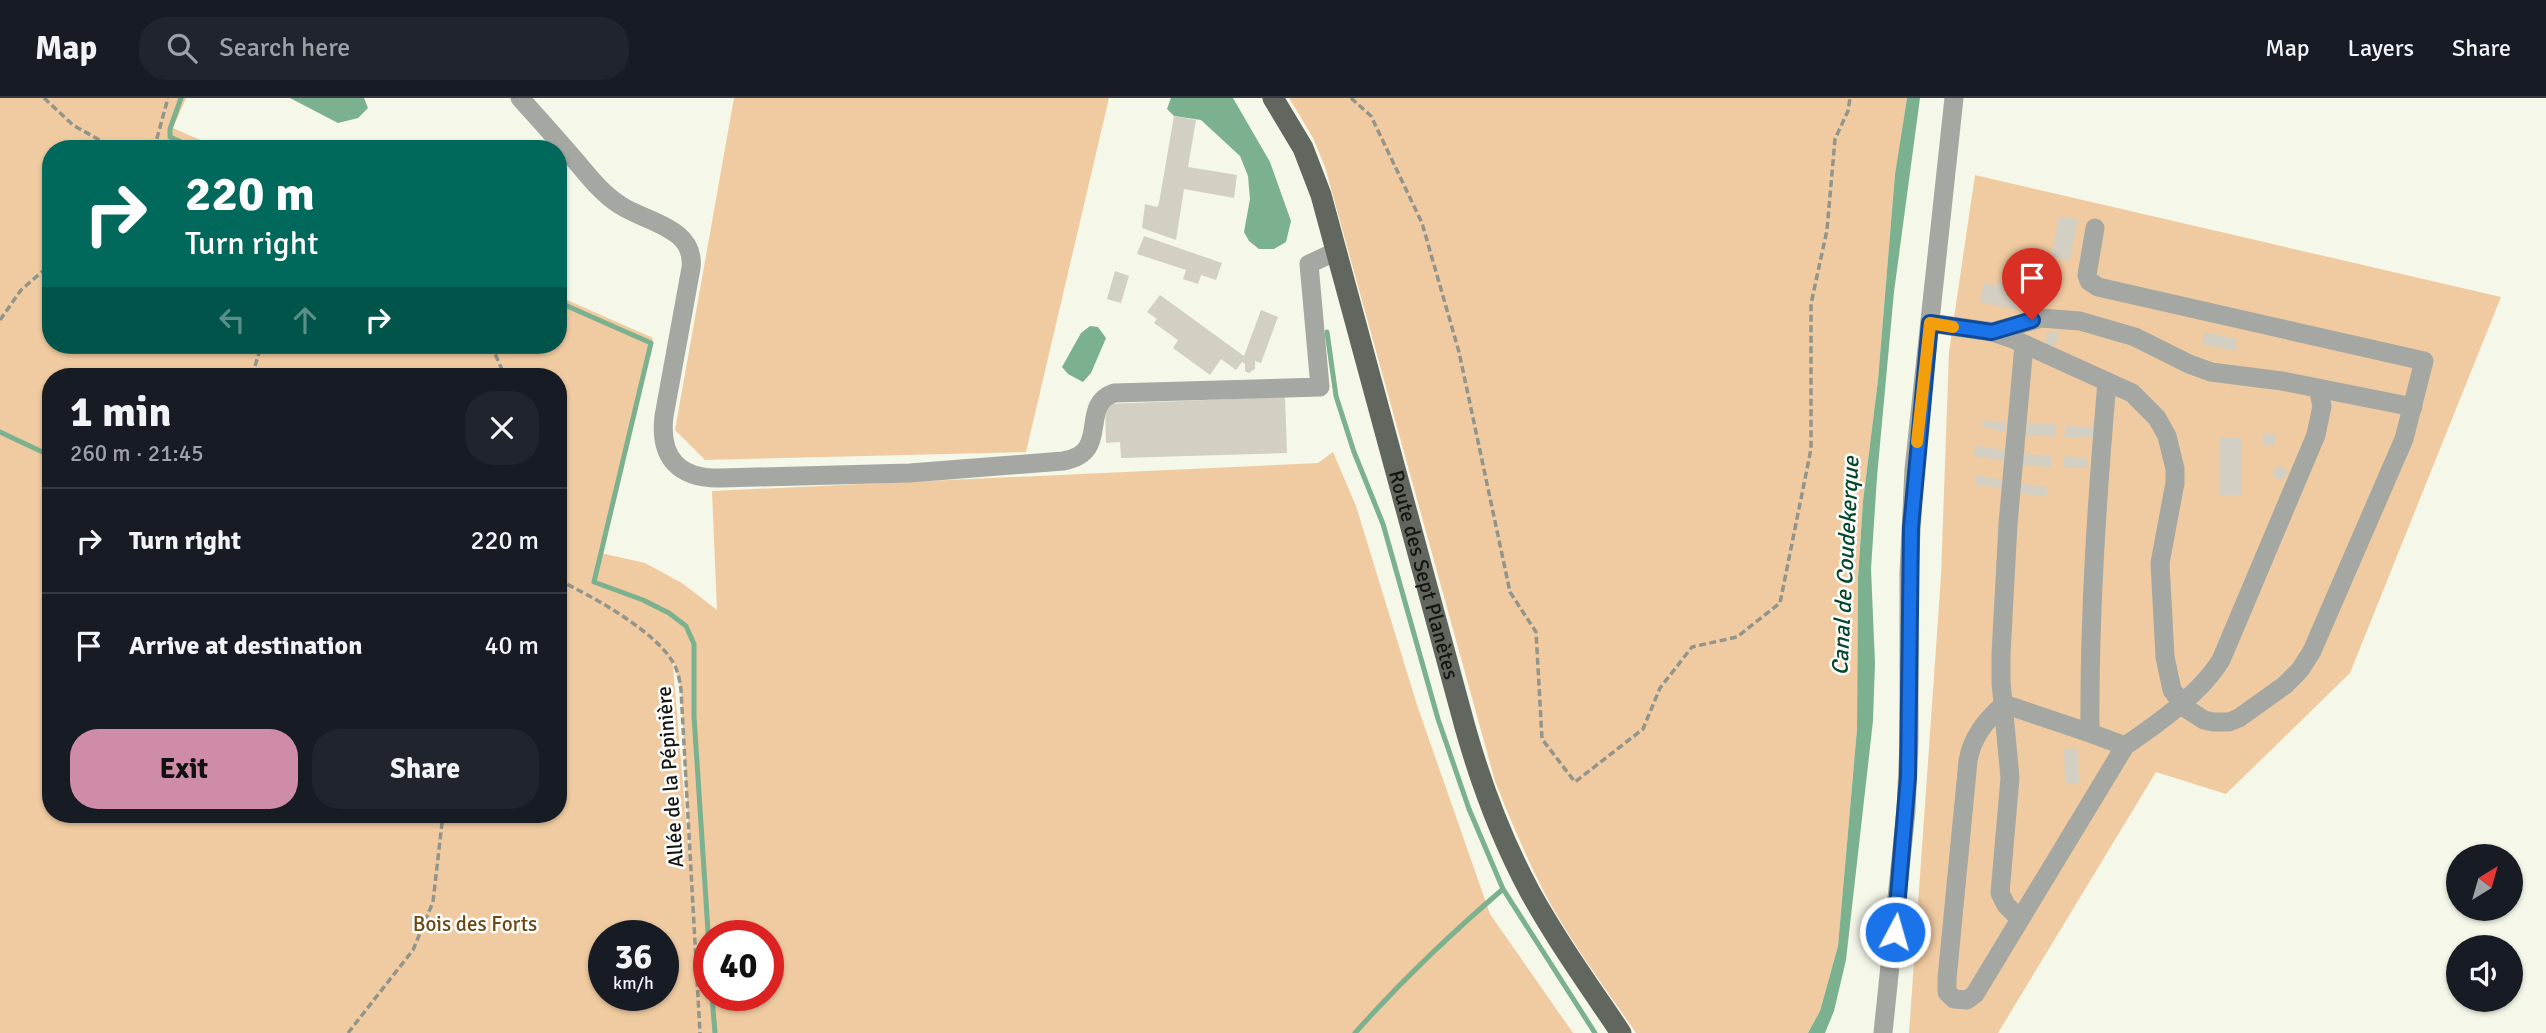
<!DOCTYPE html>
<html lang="en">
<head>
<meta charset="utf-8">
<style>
	body { margin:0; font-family:Signika,sans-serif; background:#20242c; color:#f1f3f6; height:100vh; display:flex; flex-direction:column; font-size:26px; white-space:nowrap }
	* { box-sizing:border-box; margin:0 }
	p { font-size:23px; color:#9ea1a6 }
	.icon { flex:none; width:38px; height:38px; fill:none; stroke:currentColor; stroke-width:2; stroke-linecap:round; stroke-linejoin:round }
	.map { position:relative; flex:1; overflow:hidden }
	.drawer { position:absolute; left:42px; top:270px; width:525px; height:455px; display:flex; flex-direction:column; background:#171b24; border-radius:28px; box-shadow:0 2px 5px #0004 }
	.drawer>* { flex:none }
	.banner { position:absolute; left:42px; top:42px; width:525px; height:214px; border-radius:28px; box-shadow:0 2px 5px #0004; background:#00695c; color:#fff; overflow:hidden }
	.needle { width:46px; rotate:37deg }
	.buttons { position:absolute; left:2446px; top:746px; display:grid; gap:14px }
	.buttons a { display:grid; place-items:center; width:77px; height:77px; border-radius:50%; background:#171b24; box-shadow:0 2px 5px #0004; font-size:35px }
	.speed { position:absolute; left:588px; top:822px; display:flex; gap:14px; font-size:35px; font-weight:700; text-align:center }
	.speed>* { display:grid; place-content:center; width:91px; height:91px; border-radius:50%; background:#171b24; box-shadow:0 2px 5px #0004; line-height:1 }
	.speed small { font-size:18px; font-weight:400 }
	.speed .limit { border:10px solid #d22; background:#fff; color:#111 }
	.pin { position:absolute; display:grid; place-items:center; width:60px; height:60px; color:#fff; margin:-72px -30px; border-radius:50% 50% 50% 0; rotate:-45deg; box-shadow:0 0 7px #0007 }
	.pin .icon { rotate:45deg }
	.me { position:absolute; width:77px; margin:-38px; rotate:6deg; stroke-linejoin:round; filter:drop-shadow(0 0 5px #0008) }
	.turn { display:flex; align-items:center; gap:24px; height:147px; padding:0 28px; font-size:32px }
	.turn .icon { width:91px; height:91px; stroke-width:2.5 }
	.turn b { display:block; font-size:49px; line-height:60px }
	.lanes { display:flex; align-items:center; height:66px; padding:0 28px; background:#0003; justify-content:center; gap:35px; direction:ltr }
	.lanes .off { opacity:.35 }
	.round { display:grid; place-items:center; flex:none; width:74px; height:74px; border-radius:28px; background:#20242c }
	.head { display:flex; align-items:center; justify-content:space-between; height:119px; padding:0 28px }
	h1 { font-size:42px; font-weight:800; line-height:52px }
	.action { display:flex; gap:14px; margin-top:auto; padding:14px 28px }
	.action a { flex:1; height:80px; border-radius:28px; background:#cf8ca8; color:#111; font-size:28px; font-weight:800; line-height:80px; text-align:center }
	.action a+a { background:#20242c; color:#f1f3f6 }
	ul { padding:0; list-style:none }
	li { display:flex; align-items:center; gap:21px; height:105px; padding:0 28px; border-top:2px solid #363941 }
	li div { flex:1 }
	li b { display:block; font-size:26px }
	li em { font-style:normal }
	header { display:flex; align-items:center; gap:42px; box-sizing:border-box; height:98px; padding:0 35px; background:#171b24; border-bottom:2px solid #363941 }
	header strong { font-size:33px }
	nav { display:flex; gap:38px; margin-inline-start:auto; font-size:24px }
	.search { width:490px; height:63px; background:#20242c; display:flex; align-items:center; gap:18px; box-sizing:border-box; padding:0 24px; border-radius:28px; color:#9ea1a6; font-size:26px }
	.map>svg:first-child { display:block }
</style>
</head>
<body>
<header>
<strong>Map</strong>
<div class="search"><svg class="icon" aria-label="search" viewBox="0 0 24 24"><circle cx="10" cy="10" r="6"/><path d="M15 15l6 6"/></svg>Search here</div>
<nav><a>Map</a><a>Layers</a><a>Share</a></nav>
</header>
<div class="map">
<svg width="2546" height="935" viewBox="0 0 2546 935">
	<rect width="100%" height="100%" fill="#f5f7e9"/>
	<!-- green -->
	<path fill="#f0cba1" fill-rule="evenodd" d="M0 0H186L173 30 221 51H51V247H558V198L653 240 601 455 645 465 682 485 717 512 712 393 1318 365 1333 354 1356 408 1417 607 1490 816 1573 935H0ZM51 278H558V716H51ZM672 558 681 592 691 781V780ZM604 838H663V898H604ZM709 838H768V898H709Z
		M734 0H1109L1026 354 705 362 675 332Z
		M1289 0H1907L1895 76 1878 282 1863 403 1858 480 1857 631 1838 848 1820 913 1808 935H1636C1605 890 1571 844 1545 796 1526 759 1510 721 1495 683L1325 69 1313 40Z
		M1975 77 2501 199 2350 575 2226 696 2156 674 1998 935H1909L1941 478 1949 254Z"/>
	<!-- water -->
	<path fill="#7cb18f" d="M290 0H364L368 10 358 20 338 25Z
		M1171 0H1233L1270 64 1291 123 1286 144 1274 151H1259L1249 143 1244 134 1250 101 1248 78 1240 58 1201 22 1174 18 1167 11Z
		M1907 0H1920L1894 194 1877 379 1871 471 1875 565 1873 623 1846 862 1834 913 1825 935H1808L1820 913 1838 848 1857 631 1858 480 1863 403 1878 282 1895 76Z
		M1090 228 1098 229 1106 240 1091 275 1083 284 1068 276 1062 269 1081 235Z"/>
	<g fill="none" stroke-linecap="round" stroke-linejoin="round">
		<!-- stream -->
		<path stroke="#7cb18f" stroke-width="5" d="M181 0 170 31V39L196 51
			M558 204 651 245 594 484 643 502 669 515 686 528 694 546V618L709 849
			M1327 234 1336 298 1354 354 1383 426 1438 621 1469 711 1503 791 1595 935
			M0 334 51 358
			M712 898 715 935
			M1355 935C1403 881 1448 838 1503 791"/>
	</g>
	<!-- building -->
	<path fill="#d3cfc2" d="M1174 18 1196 22 1188 69 1237 77 1234 100 1184 91 1176 142 1142 130 1145 106 1157 109 1159 105Z
		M2059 118 2078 121 2070 162 2051 159Z
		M1144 138 1222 165 1216 182 1201 177 1198 186 1183 181 1186 172 1137 156Z
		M2045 170 2058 173 2057 181 2044 179Z
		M1115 173 1129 178 1121 205 1107 201Z
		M1999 182 2020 186 2016 212 1980 204 1984 185 1997 188Z
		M1160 197 1244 258 1261 212 1278 219 1261 265 1255 263V271L1249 275 1245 273V266L1242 264 1236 272 1221 261 1210 277 1173 250 1178 242 1154 225 1157 221 1147 214Z
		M2047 233 2058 234 2056 248 2045 247Z
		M2205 234 2237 241 2235 253 2202 246Z
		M1285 299 1287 355 1121 360 1120 344 1106 345 1105 306Z
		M1983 322 2007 325 2005 334 1982 329Z
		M2024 325 2056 326V339L2022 337Z
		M2066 328 2093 329V340L2064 339Z
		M2263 335 2276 336 2274 348 2262 346Z
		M2220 339H2242V397H2220Z
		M1976 347 2007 353 2005 363 1973 358Z
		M2024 356 2051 358V369L2023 367Z
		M2064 358 2088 360V370H2063Z
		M2277 367 2288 372 2283 383 2272 378Z
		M1976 377 2002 382 2001 390 1975 387Z
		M2021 386 2046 388 2047 398 2021 396Z
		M2078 650 2079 686H2065L2064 651Z"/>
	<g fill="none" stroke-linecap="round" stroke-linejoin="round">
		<!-- path -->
		<path stroke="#93958b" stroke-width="3.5" stroke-dasharray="7 3.5" stroke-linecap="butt" d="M44 0 73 27 115 51
			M1351 0 1371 18 1422 125 1459 254 1510 494 1536 534 1542 641 1575 684 1643 631 1660 590 1692 549 1737 539 1780 505 1811 351V206L1827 132 1835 41 1848 13 1850 0
			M154 51 168 0
			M0 222 21 192 51 166
			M491 247 505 278
			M252 278 259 255 258 247
			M558 482C592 498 656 533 674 566 678 574 680 583 681 592L700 935
			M348 935 413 852 433 804 443 716"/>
		<!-- minor -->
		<path stroke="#a4a7a2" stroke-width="19" d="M520 0C538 20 556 40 574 61 588 77 601 95 620 107 645 124 696 129 691 170L664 318C659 360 679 381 721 380L910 375 1063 363C1112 355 1078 307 1114 295L1320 289 1309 166 1337 153
			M1930 225 1992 234 2013 241 2132 295 2157 320 2167 338 2175 371V385L2160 465 2165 559 2172 592 2187 611 2204 622 2213 624H2229L2239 620 2285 587 2300 572 2312 553 2404 341 2424 263 2098 189 2089 183 2087 177 2095 130
			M1992 234 2041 220 2080 223 2135 239 2189 266 2211 274 2282 283 2413 309
			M2107 284C2097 401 2089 518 2090 635L2125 648C2157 626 2200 596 2221 562L2316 337 2322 308 2318 290
			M2090 635 2004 606C1986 622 1972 639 1968 663L1947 881V894L1954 901 1967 902 1975 896 2125 648
			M2020 821 2006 807 2000 795 2010 680 2001 584V556L2008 426 2024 247
			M1883 935 1906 713 1909 644V475L1914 371 1954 0"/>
		<!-- major -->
		<path stroke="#61675e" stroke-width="21" id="s1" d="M1273 0 1303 50 1321 97 1465 629C1481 686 1502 742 1530 794 1557 843 1590 889 1621 935"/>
	</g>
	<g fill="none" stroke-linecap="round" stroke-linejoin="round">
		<defs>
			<path id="route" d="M1895 834 1908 679 1911 430 1930 225 1992 234 2032 222"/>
		</defs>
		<!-- route casing -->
		<use href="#route" stroke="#114b97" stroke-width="18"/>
		<!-- route -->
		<use href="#route" stroke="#1a73e8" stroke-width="12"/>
		<!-- slow -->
		<path stroke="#f59e0b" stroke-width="12" d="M1917 344 1930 225 1953 229"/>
	</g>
	<g text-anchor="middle" stroke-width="5" stroke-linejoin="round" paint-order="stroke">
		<!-- street labels -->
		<g font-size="21" fill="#151611" stroke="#fff">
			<text dy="7" stroke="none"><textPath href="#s1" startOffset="502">Route des Sept Planètes</textPath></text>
			<text transform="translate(670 679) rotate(-94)" y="7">Allée de la Pépinière</text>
		</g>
		<!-- park labels -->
		<g font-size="21" fill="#6d4711" stroke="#fff">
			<text x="475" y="833">Bois des Forts</text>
		</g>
		<!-- water labels -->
		<g font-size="23" font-style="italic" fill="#034828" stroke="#fff">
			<text transform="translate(1845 468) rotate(-87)" y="8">Canal de Coudekerque</text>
		</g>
	</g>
</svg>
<div class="buttons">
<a><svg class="needle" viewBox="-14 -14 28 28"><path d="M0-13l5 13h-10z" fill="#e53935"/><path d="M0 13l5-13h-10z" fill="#9ea1a6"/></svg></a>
<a><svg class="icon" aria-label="sound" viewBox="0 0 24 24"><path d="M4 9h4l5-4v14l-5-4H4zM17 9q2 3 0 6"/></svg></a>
</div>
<div class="speed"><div>36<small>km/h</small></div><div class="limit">40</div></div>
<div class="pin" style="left:2032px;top:222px;background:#d93025"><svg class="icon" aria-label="arrive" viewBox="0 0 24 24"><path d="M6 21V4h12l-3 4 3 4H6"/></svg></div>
<svg class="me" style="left:1895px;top:834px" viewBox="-20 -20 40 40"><circle r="17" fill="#1a73e8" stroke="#fff" stroke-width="3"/><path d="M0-11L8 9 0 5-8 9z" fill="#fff"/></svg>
<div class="banner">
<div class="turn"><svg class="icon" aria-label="right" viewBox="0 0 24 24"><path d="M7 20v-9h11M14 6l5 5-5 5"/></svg><div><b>220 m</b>Turn right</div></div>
<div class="lanes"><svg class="icon off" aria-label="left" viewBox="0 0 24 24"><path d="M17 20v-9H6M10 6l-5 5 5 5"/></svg><svg class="icon off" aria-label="ahead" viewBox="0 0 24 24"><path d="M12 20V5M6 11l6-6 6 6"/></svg><svg class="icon" aria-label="right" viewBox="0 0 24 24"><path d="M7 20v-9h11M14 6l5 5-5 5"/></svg></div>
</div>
<section class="drawer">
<div class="head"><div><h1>1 min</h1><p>260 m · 21:45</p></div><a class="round"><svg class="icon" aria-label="close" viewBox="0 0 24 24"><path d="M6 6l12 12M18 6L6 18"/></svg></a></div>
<ul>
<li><svg class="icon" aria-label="right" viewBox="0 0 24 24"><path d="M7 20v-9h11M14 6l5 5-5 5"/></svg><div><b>Turn right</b></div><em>220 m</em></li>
<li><svg class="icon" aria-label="arrive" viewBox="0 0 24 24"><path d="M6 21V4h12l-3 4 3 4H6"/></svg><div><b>Arrive at destination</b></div><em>40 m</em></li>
</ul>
<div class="action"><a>Exit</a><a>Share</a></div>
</section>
</div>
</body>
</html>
